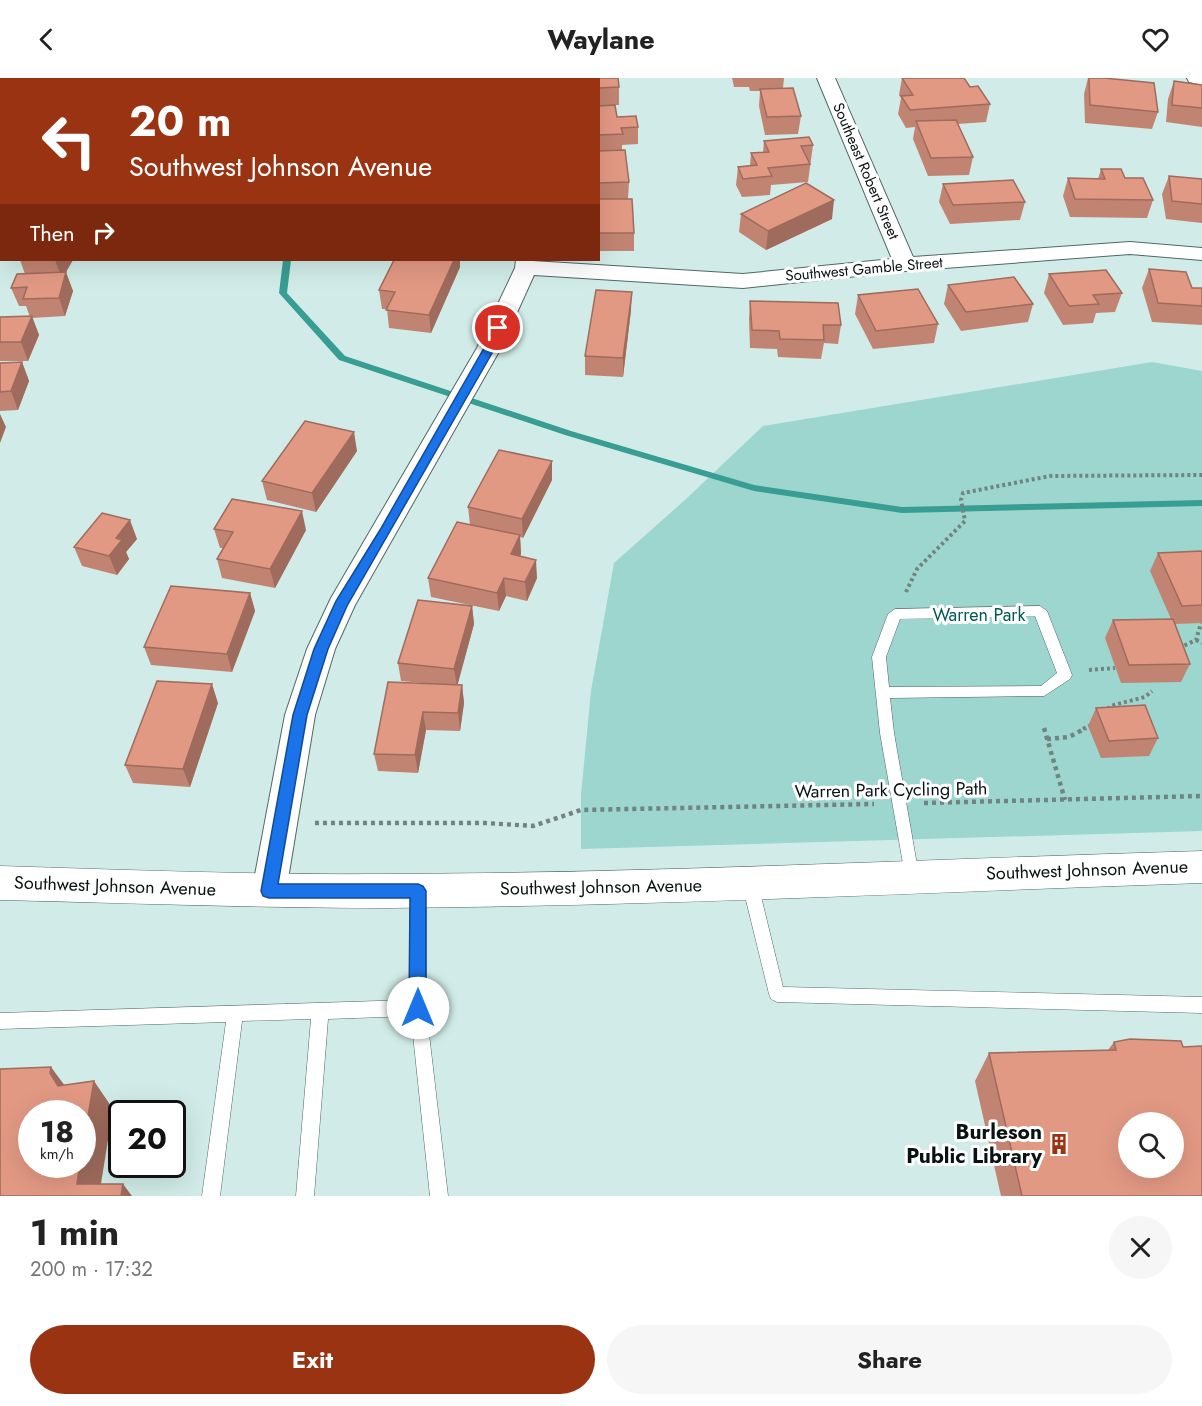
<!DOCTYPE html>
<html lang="en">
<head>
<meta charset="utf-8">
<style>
	body { margin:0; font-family:Jost,sans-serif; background:#f6f6f6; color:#222; height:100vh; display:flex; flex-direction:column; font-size:22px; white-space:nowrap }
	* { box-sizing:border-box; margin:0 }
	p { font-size:20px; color:#767676 }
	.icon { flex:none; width:33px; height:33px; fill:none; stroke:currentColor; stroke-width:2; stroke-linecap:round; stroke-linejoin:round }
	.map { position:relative; height:1118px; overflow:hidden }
	.drawer { display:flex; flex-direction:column; background:#fff; flex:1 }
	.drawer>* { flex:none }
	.banner { position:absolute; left:0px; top:0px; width:600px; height:183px; box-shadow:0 6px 24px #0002; background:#9a3312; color:#fff; overflow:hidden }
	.fabs { position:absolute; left:1118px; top:1034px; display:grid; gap:12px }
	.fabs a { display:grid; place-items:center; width:66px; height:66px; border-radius:50%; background:#fff; box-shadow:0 6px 24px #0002; font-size:30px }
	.speed { position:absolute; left:18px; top:1022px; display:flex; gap:12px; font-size:30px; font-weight:700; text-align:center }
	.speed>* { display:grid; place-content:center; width:78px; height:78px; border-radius:50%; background:#fff; box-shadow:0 6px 24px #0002; line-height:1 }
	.speed small { font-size:15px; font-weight:400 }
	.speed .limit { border:3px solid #111; border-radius:9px; background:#fff; color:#111 }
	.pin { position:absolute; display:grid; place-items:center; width:51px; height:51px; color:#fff; margin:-26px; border:3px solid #fff; border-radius:50%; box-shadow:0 2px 6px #0007 }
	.me { position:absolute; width:66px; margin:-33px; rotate:0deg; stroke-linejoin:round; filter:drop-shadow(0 0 4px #0008) }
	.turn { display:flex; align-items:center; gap:21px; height:126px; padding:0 30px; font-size:27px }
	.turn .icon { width:78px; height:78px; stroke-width:2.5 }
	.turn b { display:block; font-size:42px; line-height:51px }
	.then { display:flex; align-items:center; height:57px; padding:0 30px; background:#0003; gap:12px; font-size:22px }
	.round { display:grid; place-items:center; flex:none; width:63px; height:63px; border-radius:32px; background:#f6f6f6 }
	.summary { display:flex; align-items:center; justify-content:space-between; height:102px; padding:0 30px }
	h1 { font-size:36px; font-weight:700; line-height:45px }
	.button { display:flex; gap:12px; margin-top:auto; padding:12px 30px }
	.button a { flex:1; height:69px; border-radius:36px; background:#9a3312; color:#fff; font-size:24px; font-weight:700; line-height:69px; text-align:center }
	.button a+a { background:#f6f6f6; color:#222 }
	header { display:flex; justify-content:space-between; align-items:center; height:78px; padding:0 30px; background:#fff; font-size:27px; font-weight:700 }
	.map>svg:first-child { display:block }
</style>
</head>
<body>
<header><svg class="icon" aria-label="back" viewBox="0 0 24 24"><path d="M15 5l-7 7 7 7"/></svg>Waylane<svg class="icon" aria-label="heart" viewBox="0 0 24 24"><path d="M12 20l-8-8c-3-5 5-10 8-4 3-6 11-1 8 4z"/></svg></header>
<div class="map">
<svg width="1202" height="1118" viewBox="0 0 1202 1118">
	<rect width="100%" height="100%" fill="#d1ece8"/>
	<!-- green -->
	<path fill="#9cd6ce" d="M1152 284 1202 293V753L581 771V717L591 613 614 485 686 421 763 348Z"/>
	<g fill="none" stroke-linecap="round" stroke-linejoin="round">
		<!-- stream -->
		<path fill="#389d93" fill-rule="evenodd" d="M297 0H303V2H297Z
			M283 182H291L287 215 345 278 571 353 754 407 902 429 1202 422V428L902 435 754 413 565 357 339 282 279 215Z"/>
		<defs>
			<path id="service" d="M1040 528 1047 533 1072 597 1070 601 1044 618 890 620 894 655 919 798 916 803 911 805 906 803 880 655 872 579 888 536 895 531ZM1035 538 1057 595 1041 608 889 609 886 579 900 541Z
				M750 799 756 801 758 806 783 909 1202 919V935L777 924 771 921 769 916 742 806 744 801Z
				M418 806 424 808 426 813V930L448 1118H430L411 938 328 941 314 1118H296L311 941 242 943 220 1118H202L226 944 0 951V935L410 922V813L412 808Z"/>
			<path id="minor" d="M28 0H46V2H28Z
				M510 0H528V2H510Z
				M817 0H835L913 179 1130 164 1202 170V182L1130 176 905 193 743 210 534 197 501 270 355 527 335 571 315 637 286 813 281 823 269 827 257 823 252 813 285 637 307 571 331 520 477 270 515 190 516 182 743 196 892 181Z
				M1187 0H1202V7L1189 4Z
				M2 73V89H0V74Z"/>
			<path id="tertiary" d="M1202 773V805C930 814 659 828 387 830 258 830 129 825 0 822V788C129 792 258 797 387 796 658 795 930 781 1202 773Z"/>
		</defs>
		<!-- service casing -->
		<use href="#service" stroke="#506865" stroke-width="1"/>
		<!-- minor casing -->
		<use href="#minor" stroke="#506865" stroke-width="2"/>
		<!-- tertiary casing -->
		<use href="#tertiary" stroke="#506865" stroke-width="1"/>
		<!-- path-far1 -->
		<path stroke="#728482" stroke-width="4" stroke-dasharray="3 3" stroke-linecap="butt" d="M906 514 917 491 965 443 961 422 963 415 1050 398 1202 397
			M1196 562 1202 565
			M1179 570 1196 562 1202 542
			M1089 592 1115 590
			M1108 631 1110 628 1145 619 1152 613
			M1083 651 1091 647"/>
		<!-- path -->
		<path stroke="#728482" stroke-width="4.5" stroke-dasharray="4 4" stroke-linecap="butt" d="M1044 650 1065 722
			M1047 661 1069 659 1086 650
			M924 725 1202 718
			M315 745H485L533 748 581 732 874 726"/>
		<!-- service -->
		<use href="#service" fill="#fff" fill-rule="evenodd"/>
		<!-- minor -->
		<use href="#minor" fill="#fff" fill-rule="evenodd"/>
		<!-- tertiary -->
		<use href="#tertiary" fill="#fff" fill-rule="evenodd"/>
	</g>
	<!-- wall -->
	<path fill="#c28472" d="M99 0H143L142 2H99Z
		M574 0H618L619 9V27H598V2H574Z
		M732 0H784L783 10 801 38 798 56 765 57 759 28 760 13H750L749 9H734Z
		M902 0 970 9 990 26 986 44 958 46 973 79 969 97 928 98 913 61 915 49 906 50 898 36 901 20 899 17Z
		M1088 0H1104L1158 34 1152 51 1085 45 1084 16Z
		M1174 3 1202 7V49L1166 44 1168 21Z
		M598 28 617 39 638 49V66L622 67V72L629 104 628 121 634 155V173H598Z
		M764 63 813 67 808 104 771 107 770 117 742 119 736 107 738 89 750 88 751 75 763 74Z
		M1101 91 1153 122 1147 140 1070 139 1063 118 1068 100 1098 101Z
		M1169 98 1202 101V145L1166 141 1162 116Z
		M943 106 1025 124 1020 142 950 146 939 124Z
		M741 136 832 141 766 172 739 154Z
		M20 182H73L65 194 73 213 65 238 32 240 39 257 28 283H0V264L30 239 26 228H19L11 210 25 196Z
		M460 189 431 255 389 250 387 231H382L379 212Z
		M1149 191 1192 210H1202V247L1152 244 1142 210Z
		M1049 196 1122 215 1115 234 1096 235 1093 245 1063 247 1044 215Z
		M948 207 1033 226 1028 244 961 253 944 226Z
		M858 217 938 246 934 265 873 271 855 236Z
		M750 223 841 247 838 266 824 265 821 281 778 279 777 271 750 270 749 241Z
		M631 232 623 299 585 297V278Z
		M22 284 29 303 18 332 0 333V285Z
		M357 373 316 434 267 422 262 403Z
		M552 383V402L523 460 520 459 521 476 520 478 537 500 527 523 506 518 499 533 431 519 428 500 470 447 468 429Z
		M214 451 306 452 275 510 222 500 217 481 223 470H220Z
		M137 461 126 474 129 481 117 497 82 488 74 469Z
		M1202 473V545L1175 546 1190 586 1181 604 1121 605 1105 560 1113 542 1171 541 1150 493 1158 475Z
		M250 515 255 533 232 594 151 587 144 569Z
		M472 528 474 546 457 607H462L464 625 460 653 426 652 418 695 378 693 374 676 423 605 401 603 398 585Z
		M218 625 190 709 133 705 125 687Z
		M1096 630 1158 660 1149 678 1101 680 1088 648Z
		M1114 964 1202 1118H1001L975 1003 989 975 1108 972Z"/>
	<!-- shaded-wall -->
	<path fill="#9e6b5c" d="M134 0H143L142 2H134Z
		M834 122 832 141 766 172 768 153Z
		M55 182H73L62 201Z
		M454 182H460V189L431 255 429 237Z
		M66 194 73 213 65 238 59 220Z
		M632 214 631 232 623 299V280Z
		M32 238 39 257 28 283 21 264Z
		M22 284 29 303 18 332 11 313Z
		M0 336 6 349 0 365Z
		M354 354 357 373 316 434 312 415Z
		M552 383V402L523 460 522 441Z
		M302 433 306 452 275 510 270 491Z
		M130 442 137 461 126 474 129 481 117 497 109 478 116 460Z
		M520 457 521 476 512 495 511 476Z
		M536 482 537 500 527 523 525 504Z
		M504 500 506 518 499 533 497 515Z
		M250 515 255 533 232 594 227 576Z
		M472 528 474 546 457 609 454 591Z
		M212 606 218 625 190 709 183 691Z
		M462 607 464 625 460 653 458 635Z
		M423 634 426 652 418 695 415 677Z
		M51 989 71 1016 58 1008 50 995Z
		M94 1003 113 1031 99 1118 77 1106 80 1086H82V1073Z
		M123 1106 132 1118H121Z"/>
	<!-- building -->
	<path fill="#e29984" stroke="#9e6b5c" stroke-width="1.5" fill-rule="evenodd" d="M427 0H468V2H427Z
		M575 0H618L619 9 598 10V2H575Z
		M902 0H964L970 9 978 8 990 26 910 32 901 18 913 17Z
		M1089 0H1104L1154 5 1158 34 1090 27Z
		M1174 3 1202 7V30L1172 27Z
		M793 10 801 38 767 39 760 11Z
		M615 27 617 39 636 38 638 49 621 50 623 56 598 57V28Z
		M956 42 973 79 931 80 916 43Z
		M809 59 813 67 801 68 810 86 768 90 772 98 743 101 738 89 757 87 751 75 769 74 764 63Z
		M625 72 629 104 598 105V73Z
		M1101 91H1121L1125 100H1143L1153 122 1075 121 1068 100 1105 101Z
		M1169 98 1202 101V126L1172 123Z
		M1013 102 1025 124 953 127 943 106Z
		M806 105 834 122 768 153 741 136Z
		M598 121H632L634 155H598Z
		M394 182H454L429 237 386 232 395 214 379 212Z
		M1149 191 1186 194 1192 210H1202V228L1158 225Z
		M1106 192 1122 215 1093 217 1099 226 1069 228 1049 196Z
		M66 194 59 220 23 221 27 209 11 210 17 196Z
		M1014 199 1033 226 966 234 948 207Z
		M918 211 938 246 876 253 858 217Z
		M596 212 632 214 623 280 585 278Z
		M750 223 838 225 841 247H823L824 262 780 261 779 253 752 252Z
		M32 238 21 264H0V239Z
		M22 284 11 313 0 314V285Z
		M305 343 354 354 312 415 262 403Z
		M499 372 552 383 522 441 468 429Z
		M232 421 302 433 270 491 217 481 233 454 214 451Z
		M102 435 130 442 116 460 122 462 109 478 74 469Z
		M457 444 520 457 511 476 536 482 525 504 504 500 497 515 428 500Z
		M1202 473V527L1182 528 1158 475Z
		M171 508 250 515 227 576 144 569Z
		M418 522 472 528 454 591 398 585Z
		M1173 541 1190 586 1129 587 1113 542Z
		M157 603 212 606 183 691 125 687Z
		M388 604 462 607 458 635 423 634 415 677 374 676Z
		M1145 627 1158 660 1109 663 1096 630Z
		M1130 961 1181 963 1183 969 1202 968V1118H1022L989 975 1116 972 1114 964ZM1128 1044H1173V1089H1128Z
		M51 989 50 995 58 1008 94 1003 82 1073V1035H32V1086H80L77 1106H123L121 1118H0V991Z"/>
	<!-- route -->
	<path fill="#1a73e8" stroke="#114b97" stroke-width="1.5" d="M498 247 504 250 495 270 347 528 328 571 307 637 278 806H418L423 808 426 813V930L424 936 418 938 412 936 409 930 410 820H269L263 818 261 813 293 637 314 571 336 523 380 452 484 270 493 250Z"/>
	<!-- icons -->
	<defs>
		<symbol id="building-bare" viewBox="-9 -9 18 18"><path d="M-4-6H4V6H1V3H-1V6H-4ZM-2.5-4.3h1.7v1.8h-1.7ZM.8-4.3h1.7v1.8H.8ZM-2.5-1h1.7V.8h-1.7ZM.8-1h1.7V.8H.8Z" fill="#9a3312" stroke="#fff" stroke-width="2.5" paint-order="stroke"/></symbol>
	</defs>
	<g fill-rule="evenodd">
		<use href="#building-bare" x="1044" y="1051" width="30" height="30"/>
	</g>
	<g text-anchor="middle" stroke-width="6" stroke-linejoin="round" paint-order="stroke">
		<!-- far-street labels -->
		<g font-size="15" fill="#091312" stroke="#fff">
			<text transform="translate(866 93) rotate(67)" y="5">Southeast Robert Street</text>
			<text transform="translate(864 191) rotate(-5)" y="5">Southwest Gamble Street</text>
		</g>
		<!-- park labels -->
		<g font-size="18" fill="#005a53" stroke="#fff">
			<text x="979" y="543">Warren Park</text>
		</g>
		<!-- street labels -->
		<g font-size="18" fill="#091312" stroke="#fff">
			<text transform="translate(891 712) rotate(-1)" y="6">Warren Park Cycling Path</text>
			<text transform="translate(1087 792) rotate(-2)" y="6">Southwest Johnson Avenue</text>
			<text transform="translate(115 808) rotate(2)" y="6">Southwest Johnson Avenue</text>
			<text transform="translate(601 809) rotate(-1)" y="6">Southwest Johnson Avenue</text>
		</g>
		<!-- near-poi labels -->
		<g font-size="21" font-weight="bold" fill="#091312" stroke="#fff" text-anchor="end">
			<text x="1042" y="1061">Burleson<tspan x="1042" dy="24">Public Library</tspan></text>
		</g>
	</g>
</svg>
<div class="fabs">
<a><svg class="icon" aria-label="search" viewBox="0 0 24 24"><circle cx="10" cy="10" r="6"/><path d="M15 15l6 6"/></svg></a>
</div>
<div class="speed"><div>18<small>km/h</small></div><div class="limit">20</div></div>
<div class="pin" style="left:498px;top:250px;background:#d93025"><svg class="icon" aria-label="arrive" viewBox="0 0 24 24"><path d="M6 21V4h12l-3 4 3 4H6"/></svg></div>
<svg class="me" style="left:418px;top:930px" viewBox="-20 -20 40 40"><circle r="19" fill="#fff"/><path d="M0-13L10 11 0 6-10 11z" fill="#1a73e8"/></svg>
<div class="banner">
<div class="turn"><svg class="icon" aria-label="left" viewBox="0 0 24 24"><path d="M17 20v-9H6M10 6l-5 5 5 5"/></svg><div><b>20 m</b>Southwest Johnson Avenue</div></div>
<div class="then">Then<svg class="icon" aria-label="right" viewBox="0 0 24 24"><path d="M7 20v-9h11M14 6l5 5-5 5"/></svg></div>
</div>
</div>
<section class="drawer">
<div class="summary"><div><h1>1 min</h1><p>200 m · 17:32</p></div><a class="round"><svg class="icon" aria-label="close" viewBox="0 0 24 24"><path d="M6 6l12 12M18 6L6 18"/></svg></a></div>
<div class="button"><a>Exit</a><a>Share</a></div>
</section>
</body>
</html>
